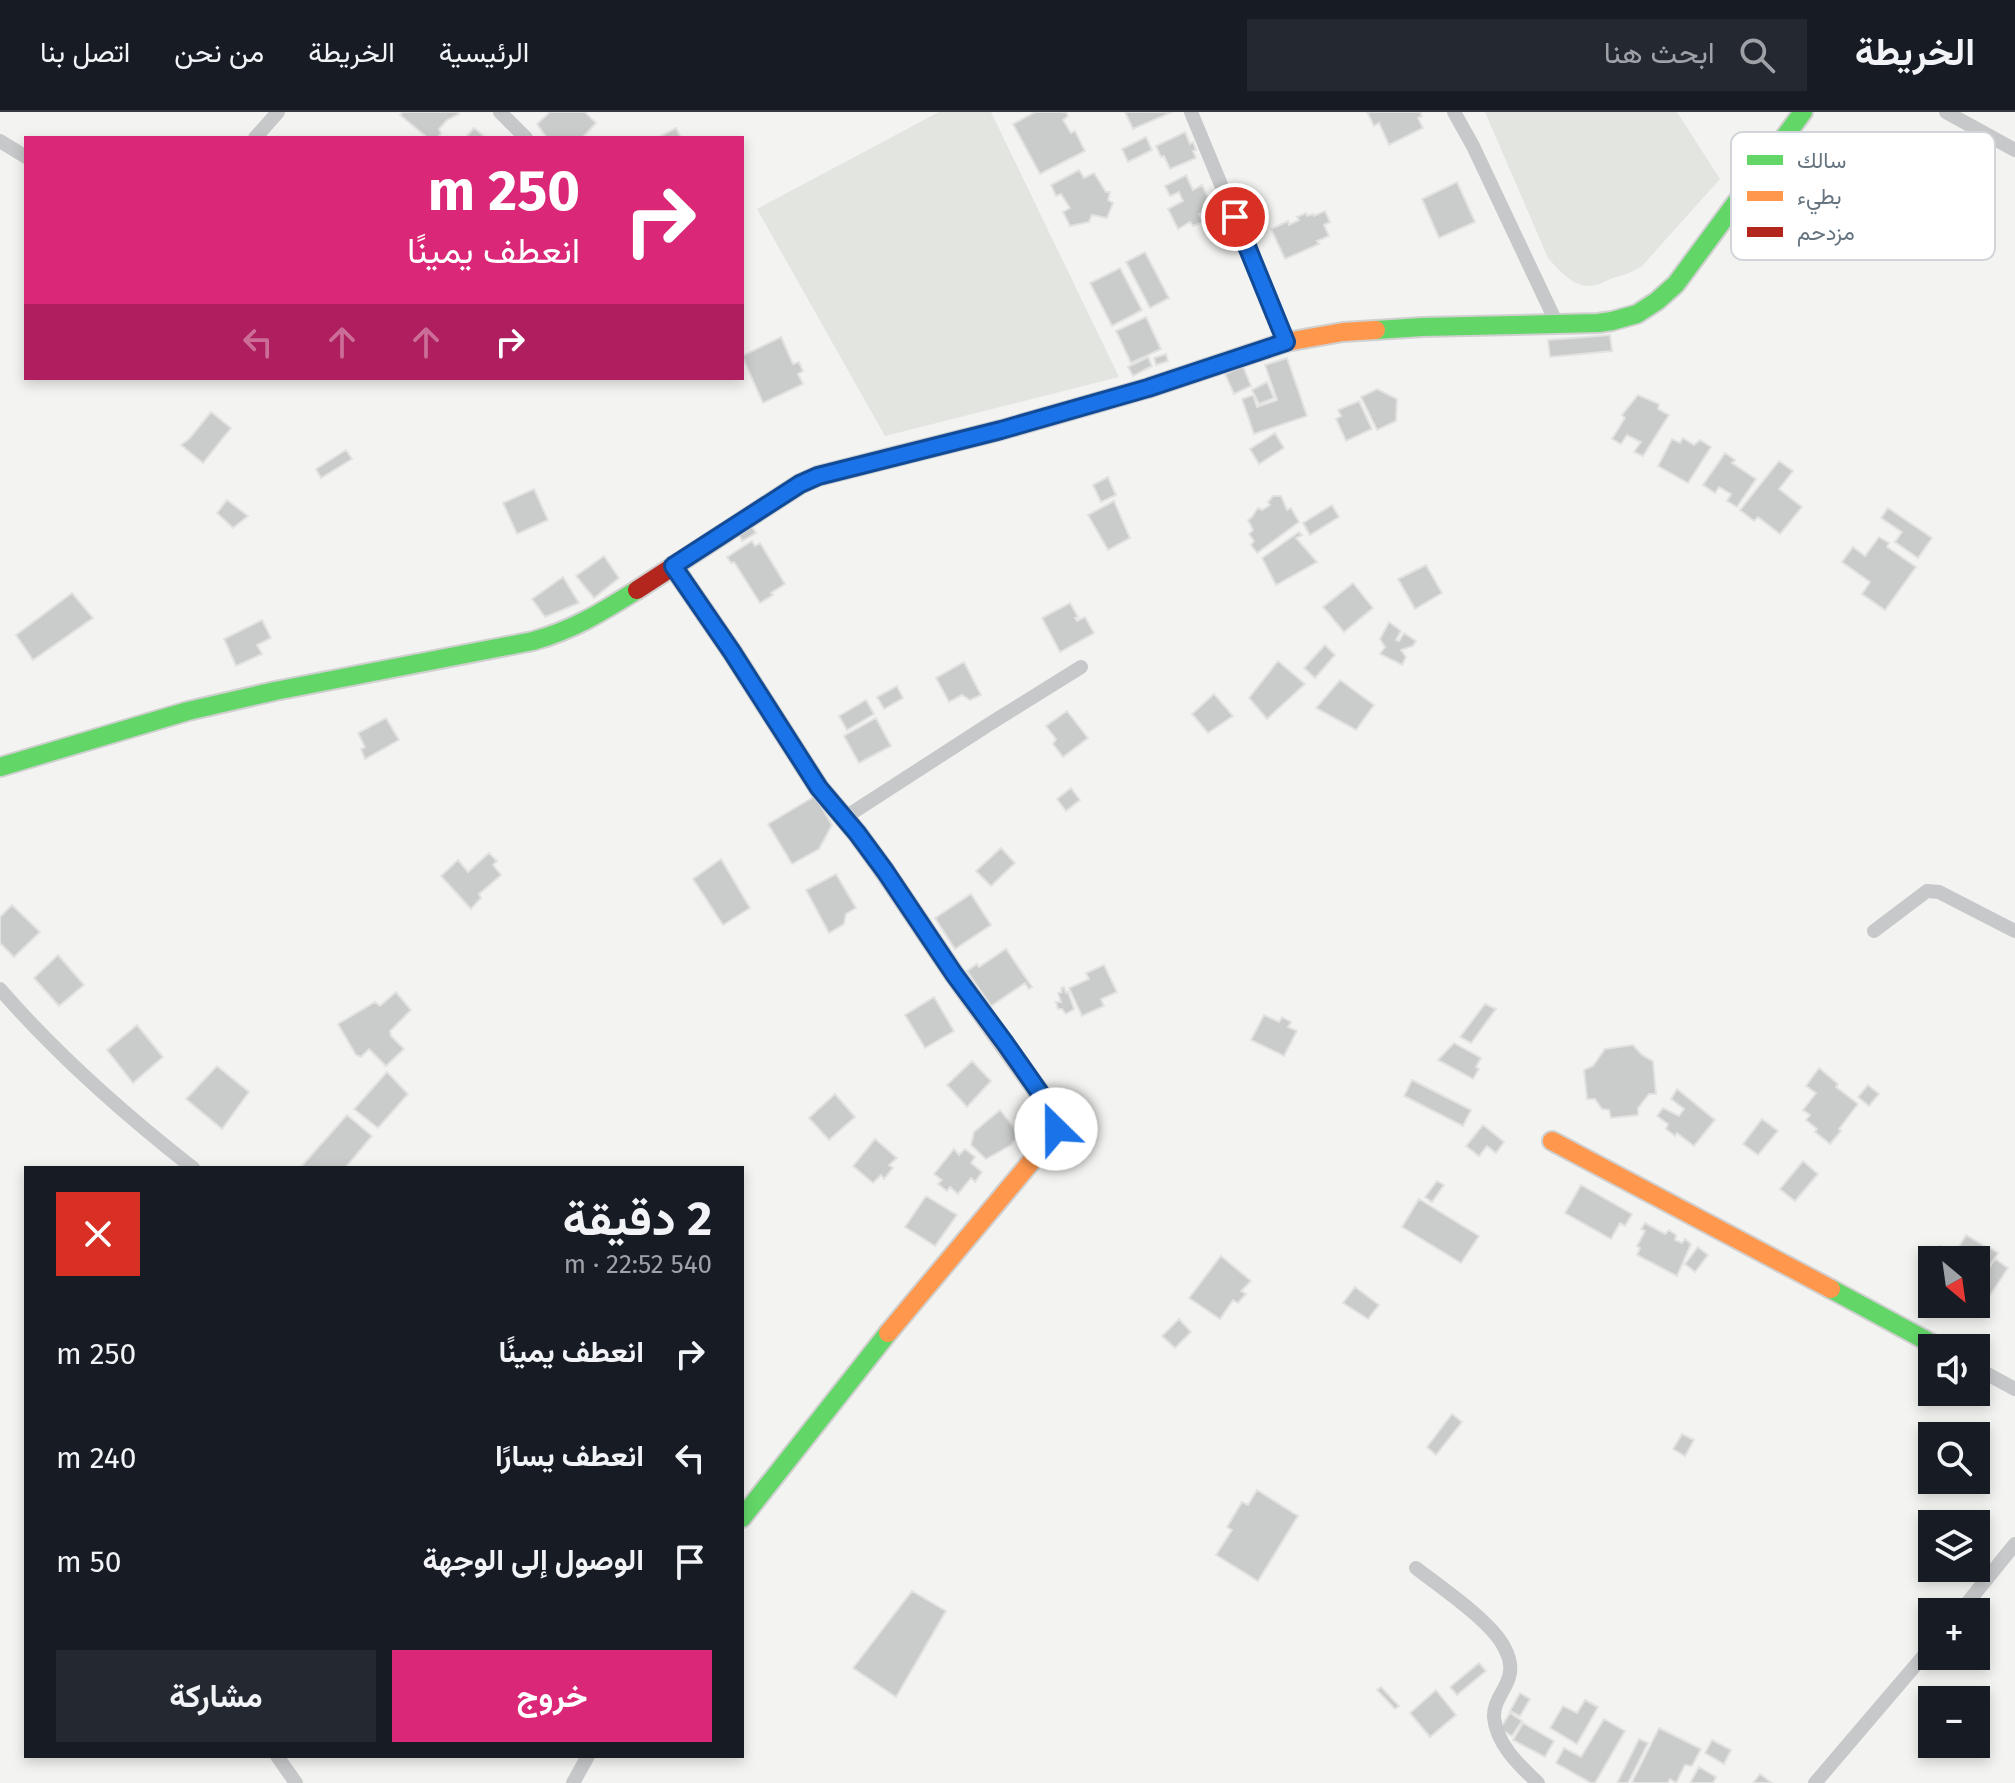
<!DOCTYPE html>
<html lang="ar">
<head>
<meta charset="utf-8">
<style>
	body { margin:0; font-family:"Fira Sans",Vazirmatn,sans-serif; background:#242831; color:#f1f3f6; direction:rtl; height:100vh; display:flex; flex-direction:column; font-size:30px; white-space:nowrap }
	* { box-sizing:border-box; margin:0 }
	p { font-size:26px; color:#9ea1a6 }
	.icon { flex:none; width:44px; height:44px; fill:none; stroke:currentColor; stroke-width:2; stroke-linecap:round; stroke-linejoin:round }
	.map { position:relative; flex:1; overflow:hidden; direction:ltr }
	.sheet { position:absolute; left:24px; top:1054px; width:720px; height:592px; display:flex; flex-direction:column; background:#171b24; border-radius:0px; box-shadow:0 4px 12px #0003; direction:rtl }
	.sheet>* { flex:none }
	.banner { position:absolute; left:24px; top:24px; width:720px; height:244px; border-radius:0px; box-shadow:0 4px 12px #0003; direction:rtl; background:#db2777; color:#fff; overflow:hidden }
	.needle { width:52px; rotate:151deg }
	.controls { position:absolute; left:1918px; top:1134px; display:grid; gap:16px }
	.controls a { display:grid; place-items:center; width:72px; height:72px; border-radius:0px; background:#171b24; box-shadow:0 4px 12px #0003; font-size:40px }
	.pin { position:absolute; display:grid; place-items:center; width:68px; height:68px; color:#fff; margin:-34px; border:4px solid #fff; border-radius:50%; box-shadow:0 2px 8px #0007 }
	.me { position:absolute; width:88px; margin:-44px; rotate:337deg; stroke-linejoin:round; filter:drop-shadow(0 0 6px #0008) }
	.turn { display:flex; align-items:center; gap:28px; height:168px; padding:0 32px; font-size:36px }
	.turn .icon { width:104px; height:104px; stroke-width:2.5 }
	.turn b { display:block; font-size:56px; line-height:68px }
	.lanes { display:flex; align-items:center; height:76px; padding:0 32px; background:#0003; justify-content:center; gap:40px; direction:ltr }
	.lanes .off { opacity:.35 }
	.round { display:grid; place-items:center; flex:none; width:84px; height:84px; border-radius:0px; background:#242831 }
	.head { display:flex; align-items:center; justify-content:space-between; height:136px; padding:0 32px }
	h1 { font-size:48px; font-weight:700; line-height:60px }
	.button { display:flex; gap:16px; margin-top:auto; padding:16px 32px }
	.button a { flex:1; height:92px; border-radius:0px; background:#db2777; color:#fff; font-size:32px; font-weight:700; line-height:92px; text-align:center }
	.button a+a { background:#242831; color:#f1f3f6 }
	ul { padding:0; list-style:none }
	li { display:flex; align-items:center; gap:24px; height:104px; padding:0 32px }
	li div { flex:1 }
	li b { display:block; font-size:30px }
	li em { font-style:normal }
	header { display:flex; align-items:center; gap:48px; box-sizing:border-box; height:112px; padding:0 40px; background:#171b24; border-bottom:2px solid #363941 }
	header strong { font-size:38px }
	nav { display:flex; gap:44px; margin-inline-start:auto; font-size:28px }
	.search { width:560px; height:72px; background:#242831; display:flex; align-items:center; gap:20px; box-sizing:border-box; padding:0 28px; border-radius:0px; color:#9ea1a6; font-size:30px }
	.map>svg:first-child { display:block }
</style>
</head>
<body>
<header>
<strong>الخريطة</strong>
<div class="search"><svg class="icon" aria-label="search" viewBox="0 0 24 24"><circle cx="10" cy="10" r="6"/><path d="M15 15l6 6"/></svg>ابحث هنا</div>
<nav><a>الرئيسية</a><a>الخريطة</a><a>من نحن</a><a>اتصل بنا</a></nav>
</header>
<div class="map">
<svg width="2015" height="1671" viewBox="0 0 2015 1671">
	<rect width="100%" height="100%" fill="#f3f3f1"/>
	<!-- green -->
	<path fill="#e2e5e0" d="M939 0H991L1119 265 885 324 757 97Z
		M1485 0H1677L1720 67 1642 154C1633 160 1624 163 1613 166 1607 168 1601 172 1595 173 1576 179 1559 158 1548 146Z"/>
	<!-- building -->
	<path fill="#cacbcb" stroke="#e2e2e1" stroke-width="2" d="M403 0H457L459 2 447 8 439 17 441 22 437 26H428L400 3Z
		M550 0H585L596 11 582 26H547L537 12Z
		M1035 0H1066L1068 4 1063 8 1071 21 1075 19 1085 39 1040 62 1013 12Z
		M1125 0H1172L1133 17Z
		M1367 0H1420L1422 4 1418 6 1423 16 1389 33 1379 11 1374 14Z
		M474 16 486 26H465Z
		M676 16 681 26H657Z
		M1185 20 1190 32 1193 30 1196 38 1193 39 1196 46 1170 57 1164 44 1161 45 1156 34Z
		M1146 25 1152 38 1128 50 1122 37Z
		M1079 58 1084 66 1094 61 1106 80H1110L1108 88 1113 91 1107 106 1092 103 1089 110 1070 114 1063 100 1070 96 1061 82 1056 84 1051 73Z
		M1186 63 1193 78 1202 73 1213 95 1199 102 1203 110 1193 114 1190 110 1178 117 1168 97 1183 89 1179 80 1170 84 1165 74Z
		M1457 70 1475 110 1439 126 1422 87Z
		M1325 99 1330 110 1324 113 1329 124 1317 129 1319 132 1285 147 1271 117 1288 109 1289 113 1299 108 1297 105 1306 101 1307 104 1313 102 1314 104Z
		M1145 140 1169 186 1150 196 1126 150Z
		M1120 156 1142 198 1112 214 1090 171Z
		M1146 205 1161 237 1131 251 1116 219Z
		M1610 223 1612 239 1550 245 1548 228Z
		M781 225 793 252 799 250 803 259 798 262 803 272 763 291 742 244Z
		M1166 242 1168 249 1156 253 1154 246Z
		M1148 245 1152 254 1133 264 1128 255Z
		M1287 246 1307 304 1254 322 1242 287 1253 283 1257 295 1277 288 1265 253Z
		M1243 254 1251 274 1234 282 1225 262Z
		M1267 270 1274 286 1259 292 1252 278Z
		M1377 277 1397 287 1396 309 1377 318 1361 285Z
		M1638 283 1659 292 1658 297 1669 303 1643 344 1634 340 1641 330 1627 323 1621 332 1612 327 1625 306 1622 303Z
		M1359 289 1372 317 1346 329 1336 307 1341 304 1338 298Z
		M211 300 231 316 203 351 181 333 190 326Z
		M1275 321 1284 336 1259 352 1250 337Z
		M1683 326 1694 333 1700 328 1711 335 1688 371 1658 354 1672 327 1680 331Z
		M346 338 352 347 321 366 316 357Z
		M1725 341 1735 348 1732 351 1756 367 1737 395 1727 389 1731 382 1719 375 1715 381 1703 373Z
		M1779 349 1793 359 1779 377 1802 395 1780 422 1758 405 1754 409 1740 398Z
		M1108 365 1116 383 1101 390 1093 373Z
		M534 377 548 408 517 422 503 391Z
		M1273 384H1281L1287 398 1291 396 1299 410 1257 441 1251 433 1254 429 1249 422 1253 418 1248 408 1252 405 1258 396 1262 398 1270 393 1268 390Z
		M227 388 248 404 233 416 217 401Z
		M1114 389 1130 426 1108 438 1088 403Z
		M1332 393 1339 405 1310 423 1303 411Z
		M1888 396 1932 426 1918 446 1895 430 1902 420 1881 406Z
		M750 412 756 421 742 429 737 419Z
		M1299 420 1302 423 1296 426 1317 450 1276 473 1262 446Z
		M1879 425 1889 431 1887 435 1916 455 1885 498 1862 482 1870 470 1842 450 1853 435 1865 444Z
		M752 429 755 434 760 431 785 472 771 481 773 483 760 491 734 450 731 451 727 445Z
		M604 444 619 466 594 486 576 464Z
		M1426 453 1442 481 1415 497 1398 467Z
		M563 465 579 491 545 505 532 487Z
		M1353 471 1373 496 1344 520 1323 495Z
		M72 481 93 506 33 548 16 523Z
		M1070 491 1078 505 1075 506 1077 509 1085 505 1094 521 1060 540 1042 506Z
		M262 508 271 526 257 533 262 542 236 554 224 527Z
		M1389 510 1401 519 1396 528 1399 529 1404 521 1416 529 1413 534 1401 538 1406 545 1402 553 1380 542 1385 535 1380 527Z
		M1325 533 1335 543 1315 566 1304 556Z
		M1278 549 1305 572 1267 607 1249 586Z
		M964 550 981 583 970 588 962 583 949 590 936 566Z
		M1340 568 1374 593 1356 618 1316 596Z
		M897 574 903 586 884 597 877 585Z
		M1214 582 1233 604 1208 621 1192 602Z
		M866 588 874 602 847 618 839 604Z
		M1067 599 1088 626 1063 645 1053 632 1056 627 1046 614Z
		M386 606 399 628 365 647 361 637 365 635 358 621Z
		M876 606 891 634 859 651 844 624Z
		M1071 676 1080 688 1066 699 1057 687Z
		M815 684 832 713 819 737 792 752 768 712Z
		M1001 736 1015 751 991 774 976 759Z
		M489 741 497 749 493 753 501 763 479 782 481 786 471 797 441 764 458 748 468 760Z
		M721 747 750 796 723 813 693 767Z
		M836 762 856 796 846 802 844 812 829 821 806 778Z
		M971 782 991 813 955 837 935 806Z
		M12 793 40 820 14 845 0 831V805Z
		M1006 837 1032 875 1029 877 1025 871 991 894 967 859 977 852 979 855Z
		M58 843 84 873 59 894 34 866Z
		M1104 853 1117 880 1101 887 1104 894 1082 904 1069 876 1089 867 1086 861Z
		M1064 875 1066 881 1068 880 1074 897 1066 902 1062 897H1058L1056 890H1061L1058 881 1062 880 1061 876Z
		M396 880 411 898 390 919 391 924 404 937 386 954 369 937 361 945 356 943 338 912 375 890 380 894Z
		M934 885 954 919 925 936 905 903Z
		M1485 892 1496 897 1471 931 1460 925Z
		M1264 903 1279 910 1282 905 1291 910 1288 915 1297 919 1284 944 1251 928Z
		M137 913 163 945 133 971 107 938Z
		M1454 931 1481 946 1476 955 1479 957 1473 967 1438 948Z
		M1633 933 1642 943 1653 949 1656 982H1649L1638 996V1003L1611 1006 1609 998 1602 997 1595 987H1587L1584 958 1593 954 1605 937Z
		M972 949 991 969 967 995 947 973Z
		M217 954 249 980 222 1017 186 987Z
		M1819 956 1838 972 1836 975 1858 992 1839 1017 1841 1019 1830 1032 1815 1020 1817 1017 1806 1008 1810 1003 1803 998 1816 981 1806 974Z
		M387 960 408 982 378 1016 354 997Z
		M1412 968 1471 998 1463 1014 1404 984Z
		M1868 973 1879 982 1869 994 1858 985Z
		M1677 977 1715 1008 1694 1034 1677 1021 1675 1024 1666 1017 1668 1012 1657 1004 1663 996 1679 1004 1684 997 1671 987Z
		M835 982 855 1005 829 1028 809 1006Z
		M1000 998 1019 1022 1011 1033 986 1047 971 1033 974 1020Z
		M347 1003 372 1024 345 1056H300Z
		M1762 1007 1778 1019 1758 1043 1743 1032Z
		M1483 1013 1504 1030 1496 1041 1487 1034 1479 1044 1466 1034Z
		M875 1027 897 1046 889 1053 893 1056 884 1067 881 1063 873 1071 853 1054Z
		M954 1037 959 1043 965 1037 975 1045 971 1051 982 1060 975 1070 971 1066 958 1082 950 1075 947 1079 938 1072 942 1068 934 1062Z
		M1803 1049 1818 1062 1795 1089 1780 1077Z
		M1437 1069 1444 1073 1432 1090 1425 1085Z
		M1581 1073 1632 1102 1625 1114 1620 1111 1611 1127 1565 1101Z
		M926 1084 957 1103 935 1134 905 1115Z
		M1419 1087 1479 1124 1461 1151 1402 1115Z
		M1645 1111 1665 1122 1669 1118 1676 1123 1675 1128 1682 1131 1685 1127 1691 1132 1677 1164 1637 1143 1640 1136 1637 1134 1645 1119 1641 1117Z
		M1966 1123 1986 1135 1976 1153V1148H1940L1934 1144 1940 1134 1955 1142Z
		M1698 1135 1708 1143 1695 1160 1685 1152Z
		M1989 1135 1998 1141 1989 1155 1980 1150Z
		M1221 1144 1251 1169 1241 1179 1246 1182 1238 1191 1233 1188 1220 1207 1189 1186Z
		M1995 1147 2008 1156 1987 1188 1976 1181V1176Z
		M1355 1175 1379 1193 1368 1207 1343 1191Z
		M1179 1207 1191 1220 1175 1236 1162 1224Z
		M1452 1302 1462 1310 1436 1343 1427 1335Z
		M1682 1322 1694 1328 1685 1344 1673 1337Z
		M1257 1378 1298 1404 1258 1469 1216 1443 1232 1418 1227 1415 1242 1390 1248 1393Z
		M912 1479 946 1499 896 1585 853 1556Z
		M1479 1551 1486 1559 1457 1583 1450 1575Z
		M1381 1575 1399 1594 1395 1597 1377 1578Z
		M1436 1578 1456 1603 1430 1625 1410 1601Z
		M1520 1581 1530 1587 1520 1604 1510 1599Z
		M1585 1588 1598 1595 1577 1632 1550 1616 1563 1594 1577 1601Z
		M1510 1601 1522 1609 1512 1624 1500 1617Z
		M1604 1607 1625 1619 1595 1671H1591L1556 1651 1564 1636 1581 1645Z
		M1523 1611 1554 1629 1545 1645 1513 1628Z
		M1659 1616 1701 1637 1692 1654 1685 1653 1676 1671 1670 1667 1668 1671H1634L1632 1670Z
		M1639 1627 1648 1631 1628 1671H1617Z
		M1712 1628 1731 1638 1724 1652 1705 1641Z
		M1699 1655 1716 1665 1713 1671H1690Z
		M1760 1662 1772 1671H1753Z"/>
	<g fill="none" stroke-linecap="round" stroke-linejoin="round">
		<defs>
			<path id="fast" d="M1376 218 1422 215 1598 211 1612 209 1637 202 1657 189 1676 172 1803 0
				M0 655 188 599 275 579 533 529C573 518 602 500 637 478
				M1831 1177 1940 1236
				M742 1406 888 1221"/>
			<path id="slow" d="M901 343 1001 318 1148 276 1286 230 1343 220 1376 218
				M884 758 954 862 1054 1001C1057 1016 1050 1026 1041 1038L888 1221
				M1552 1029 1831 1177"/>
			<path id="jam" d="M673 454 732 540 819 676 857 721 884 758
				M637 478 800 372 818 364 901 343"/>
		</defs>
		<!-- fast casing -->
		<use href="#fast" stroke="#d0d0d0" stroke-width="22"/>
		<!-- slow casing -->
		<use href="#slow" stroke="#d0d0d0" stroke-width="22"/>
		<!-- jam casing -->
		<use href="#jam" stroke="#d0d0d0" stroke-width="22"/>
		<!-- street -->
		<path stroke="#c7c8c9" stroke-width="14" d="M500 0 526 26
			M1191 0 1286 230
			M1454 0 1473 34 1557 212
			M1946 0 2015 38
			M255 26 278 0
			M0 29 26 45
			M844 706 991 611 1081 555
			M1874 819 1927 779 1939 780 2015 819
			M0 877C58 944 124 1002 193 1056
			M1976 1256 2015 1277
			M1416 1456C1440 1475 1491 1509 1504 1535 1523 1569 1493 1580 1494 1605 1496 1632 1520 1654 1538 1671
			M1960 1500 2015 1432
			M277 1644 296 1671
			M573 1671 588 1644
			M1815 1671 1932 1534"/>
		<!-- fast -->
		<use href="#fast" stroke="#63d668" stroke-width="18"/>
		<!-- slow -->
		<use href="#slow" stroke="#ff974d" stroke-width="18"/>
		<!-- jam -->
		<use href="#jam" stroke="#b3261e" stroke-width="18"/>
	</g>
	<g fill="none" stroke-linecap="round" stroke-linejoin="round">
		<defs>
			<path id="route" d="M1056 1017 1054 1001 1005 931 954 862 885 759 857 721 819 676 732 540 673 454 800 372 818 364 1001 318 1148 276 1286 230 1235 105"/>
		</defs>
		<!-- route casing -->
		<use href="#route" stroke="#114b97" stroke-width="20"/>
		<!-- route -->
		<use href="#route" stroke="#1a73e8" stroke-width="14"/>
	</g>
	<!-- legend -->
	<rect x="1731" y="20" width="264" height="128" rx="12" fill="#fff" stroke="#d1d5d9" stroke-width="2"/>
	<rect x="1747" y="43" width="36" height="10" fill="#63d668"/>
	<rect x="1747" y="79" width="36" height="10" fill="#ff974d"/>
	<rect x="1747" y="115" width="36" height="10" fill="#b3261e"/>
	<g font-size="22" fill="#66747f">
		<text x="1797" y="56">سالك</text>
		<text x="1797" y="92">بطيء</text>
		<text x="1797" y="128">مزدحم</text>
	</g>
</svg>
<div class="controls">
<a><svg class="needle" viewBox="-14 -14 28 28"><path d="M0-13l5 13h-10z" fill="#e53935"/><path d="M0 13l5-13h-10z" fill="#9ea1a6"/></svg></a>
<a><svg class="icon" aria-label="sound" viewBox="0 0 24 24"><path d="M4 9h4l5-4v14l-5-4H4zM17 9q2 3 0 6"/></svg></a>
<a><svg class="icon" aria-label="search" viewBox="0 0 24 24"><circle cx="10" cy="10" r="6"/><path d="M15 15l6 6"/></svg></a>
<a><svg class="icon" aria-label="layers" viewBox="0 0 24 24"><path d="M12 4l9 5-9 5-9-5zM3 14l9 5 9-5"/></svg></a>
<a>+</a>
<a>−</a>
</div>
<div class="pin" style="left:1235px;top:105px;background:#d93025"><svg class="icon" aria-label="arrive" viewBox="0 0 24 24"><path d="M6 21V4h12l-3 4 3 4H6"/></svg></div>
<svg class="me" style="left:1056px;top:1017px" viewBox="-20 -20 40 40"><circle r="19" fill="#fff"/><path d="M0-13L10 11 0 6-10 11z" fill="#1a73e8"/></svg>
<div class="banner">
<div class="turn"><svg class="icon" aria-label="right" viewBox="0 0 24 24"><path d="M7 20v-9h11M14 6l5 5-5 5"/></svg><div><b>250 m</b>انعطف يمينًا</div></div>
<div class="lanes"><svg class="icon off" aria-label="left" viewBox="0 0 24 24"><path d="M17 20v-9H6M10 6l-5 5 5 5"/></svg><svg class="icon off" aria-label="ahead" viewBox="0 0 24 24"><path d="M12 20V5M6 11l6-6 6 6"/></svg><svg class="icon off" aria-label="ahead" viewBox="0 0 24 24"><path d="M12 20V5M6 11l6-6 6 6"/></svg><svg class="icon" aria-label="right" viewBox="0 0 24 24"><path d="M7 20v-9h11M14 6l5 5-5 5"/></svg></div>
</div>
<section class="sheet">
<div class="head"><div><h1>2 دقيقة</h1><p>540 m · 22:52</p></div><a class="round" style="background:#d93025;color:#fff"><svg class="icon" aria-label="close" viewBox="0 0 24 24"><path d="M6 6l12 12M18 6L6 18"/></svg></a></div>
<ul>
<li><svg class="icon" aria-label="right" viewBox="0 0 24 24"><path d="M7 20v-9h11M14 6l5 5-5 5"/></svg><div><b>انعطف يمينًا</b></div><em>250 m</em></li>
<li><svg class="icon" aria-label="left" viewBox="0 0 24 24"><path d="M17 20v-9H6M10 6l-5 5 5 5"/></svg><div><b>انعطف يسارًا</b></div><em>240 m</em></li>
<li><svg class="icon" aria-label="arrive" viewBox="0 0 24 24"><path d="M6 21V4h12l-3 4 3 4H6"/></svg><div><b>الوصول إلى الوجهة</b></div><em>50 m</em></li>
</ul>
<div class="button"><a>خروج</a><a>مشاركة</a></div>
</section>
</div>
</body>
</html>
